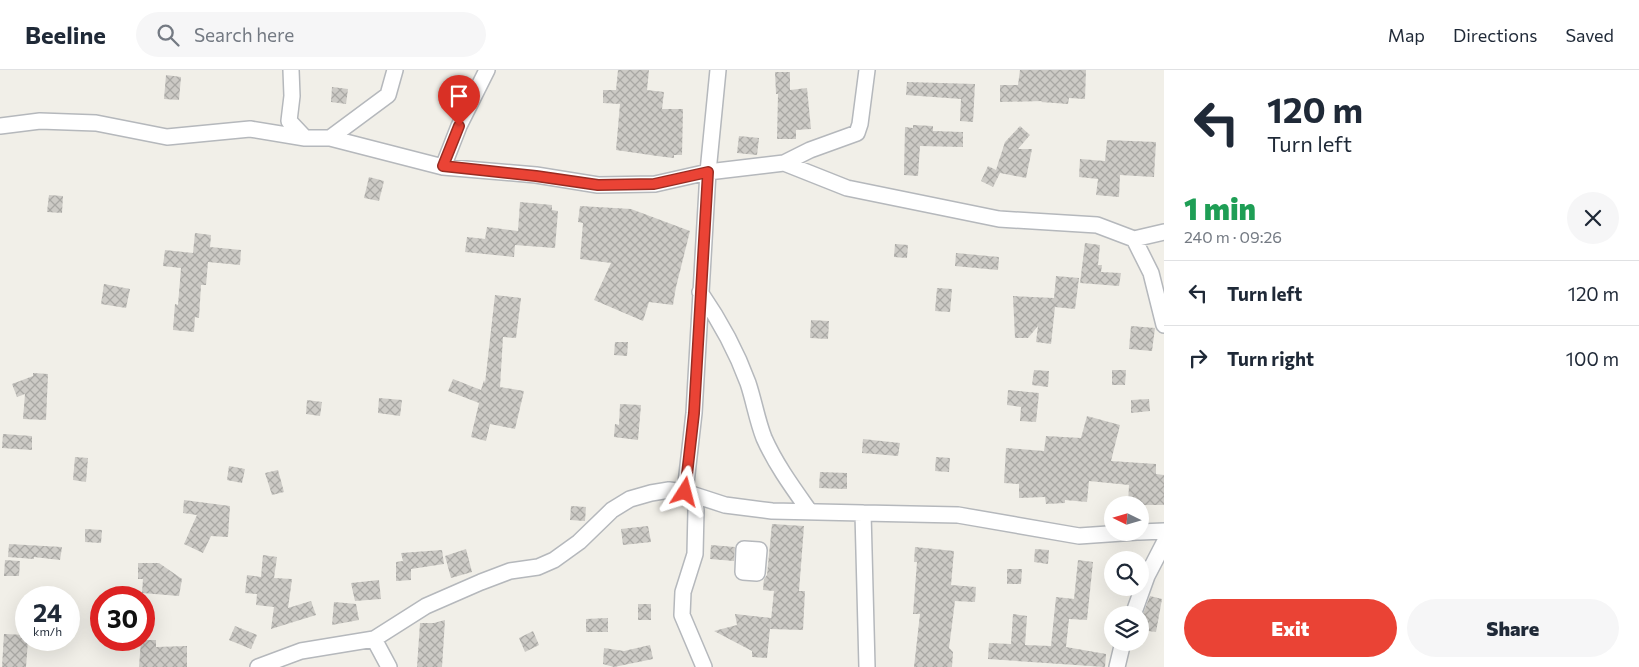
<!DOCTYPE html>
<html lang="en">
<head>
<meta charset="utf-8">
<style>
	body { margin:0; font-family:Commissioner,sans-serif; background:#f6f6f7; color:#1f2937; height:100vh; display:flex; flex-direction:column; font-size:19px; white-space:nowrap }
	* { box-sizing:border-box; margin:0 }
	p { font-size:16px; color:#747a83 }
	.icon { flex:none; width:28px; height:28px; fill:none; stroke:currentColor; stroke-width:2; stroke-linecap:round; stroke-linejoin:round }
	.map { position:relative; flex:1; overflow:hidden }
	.panel { display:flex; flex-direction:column; background:#fff; width:475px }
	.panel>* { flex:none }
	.banner { background:#fff; color:#1f2937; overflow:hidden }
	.needle { width:32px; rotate:275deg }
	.controls { position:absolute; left:1104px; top:426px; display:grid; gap:10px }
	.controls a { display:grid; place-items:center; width:45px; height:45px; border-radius:50%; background:#fff; box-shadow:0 5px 20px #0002; font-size:25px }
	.speed { position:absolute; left:15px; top:516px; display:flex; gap:10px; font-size:25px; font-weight:700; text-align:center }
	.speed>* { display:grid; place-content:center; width:65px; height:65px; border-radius:50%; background:#fff; box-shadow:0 5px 20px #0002; line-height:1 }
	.speed small { font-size:12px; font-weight:400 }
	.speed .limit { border:8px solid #d22; background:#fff; color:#111 }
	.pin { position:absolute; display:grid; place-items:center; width:42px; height:42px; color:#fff; margin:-51px -21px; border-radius:50% 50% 50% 0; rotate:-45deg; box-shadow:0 0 5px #0007 }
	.pin .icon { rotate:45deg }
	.me { position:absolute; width:55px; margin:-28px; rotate:9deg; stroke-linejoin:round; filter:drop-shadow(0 0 4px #0008) }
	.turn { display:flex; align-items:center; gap:18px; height:105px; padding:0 20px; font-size:22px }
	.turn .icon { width:65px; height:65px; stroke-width:2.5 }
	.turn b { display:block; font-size:35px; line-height:42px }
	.round { display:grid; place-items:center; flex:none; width:52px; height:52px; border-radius:26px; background:#f6f6f7 }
	.summary { display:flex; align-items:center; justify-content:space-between; height:85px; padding:0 20px }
	h1 { font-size:30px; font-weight:800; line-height:38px; color:#1e9e55 }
	.action { display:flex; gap:10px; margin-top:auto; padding:10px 20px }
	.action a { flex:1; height:58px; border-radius:30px; background:#ea4335; color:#fff; font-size:20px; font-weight:800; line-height:58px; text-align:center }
	.action a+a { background:#f6f6f7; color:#1f2937 }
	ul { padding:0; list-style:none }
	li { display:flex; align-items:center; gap:15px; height:65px; padding:0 20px; border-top:1px solid #e0e1e3 }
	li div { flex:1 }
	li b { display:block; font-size:19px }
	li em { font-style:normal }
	header { display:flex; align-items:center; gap:30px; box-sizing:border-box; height:70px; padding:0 25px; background:#fff; border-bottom:1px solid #e0e1e3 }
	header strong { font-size:24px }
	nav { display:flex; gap:28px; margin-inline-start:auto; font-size:18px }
	.search { width:350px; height:45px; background:#f6f6f7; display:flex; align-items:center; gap:12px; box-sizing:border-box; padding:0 18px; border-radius:28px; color:#747a83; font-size:19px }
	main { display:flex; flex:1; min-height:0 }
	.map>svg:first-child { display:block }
</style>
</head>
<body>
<header>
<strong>Beeline</strong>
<div class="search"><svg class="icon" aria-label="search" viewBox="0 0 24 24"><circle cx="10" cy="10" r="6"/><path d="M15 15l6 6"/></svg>Search here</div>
<nav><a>Map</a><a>Directions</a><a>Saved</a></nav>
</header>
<main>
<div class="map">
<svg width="1164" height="597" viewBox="0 0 1164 597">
	<defs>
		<pattern id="building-cross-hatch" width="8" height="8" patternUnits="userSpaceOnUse" patternTransform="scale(1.25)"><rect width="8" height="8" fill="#cccac5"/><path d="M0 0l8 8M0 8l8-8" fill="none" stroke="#a9a8a4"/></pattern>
	</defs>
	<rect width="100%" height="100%" fill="#f1efe8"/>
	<!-- building -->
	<path fill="url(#building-cross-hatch)" d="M618 0H649L647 20 664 22 662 39H683L682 85H674V88L657 86 616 80 620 34 603 33V20H616Z
		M1020 0H1086L1085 29 1069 28 1068 34 1041 32 1043 31 1000 32V15H1018Z
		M775 2H790V20L807 18 811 59 796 60V69H777L778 24H776Z
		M166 5 181 7 179 30 164 29Z
		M907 12 975 14 973 52 960 51 961 29 906 25Z
		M332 17 348 19 346 34 331 32Z
		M913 55 933 56V61L963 62V77L920 76 918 106 904 105 905 57 913 58Z
		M1020 56 1030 65 1018 79H1032L1026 108 1000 103 993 117 981 111 988 96 996 100 1005 72Z
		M739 66 759 68 757 85 737 83Z
		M1107 70 1156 72 1154 107 1120 105 1119 127 1096 125 1098 109 1079 107 1080 89 1105 91Z
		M369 107 384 111 379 131 364 128Z
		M49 125 63 126 62 143 47 142Z
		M520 132 552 135V140L558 141 555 178 515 175 514 187 465 182 467 167 485 169 487 157 518 161Z
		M580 136 631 139 690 161 676 217 673 235 649 232 643 251 594 230 611 193 580 189 583 153 578 152Z
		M195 163 211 165 210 177 241 180 240 195 208 192 206 215H201L199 248 195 247 194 262 173 260 175 234 178 235 181 198 163 196 165 180 193 183Z
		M1085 173 1100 175 1098 195H1102L1101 202 1121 203 1119 216 1080 213Z
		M895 174 908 175 907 188 894 187Z
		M956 183 999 187 998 200 955 196Z
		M1056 206 1079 208 1075 239 1055 237 1051 274 1036 272 1038 256 1028 268H1015L1013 226 1054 228Z
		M104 214 130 219 126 238 101 234Z
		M937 218 952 219 950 242 935 241Z
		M495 225 521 228 516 268 503 267 500 317 524 321 515 359 490 354 486 371 471 367 479 333 448 321 453 309 481 320 484 310 485 313Z
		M811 250 829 251 828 269 810 268Z
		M1131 256 1155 258 1152 281 1129 279Z
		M615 272H628L627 286 614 285Z
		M1034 300 1049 301 1048 317 1032 315Z
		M1112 300H1126L1125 315H1112Z
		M33 303 48 304 46 350 23 349 25 324 17 327 12 314 33 306Z
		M1008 320 1039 323 1036 352 1020 351 1021 337 1007 335Z
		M379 328 402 330 400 346 378 343Z
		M1149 329 1150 341 1131 343V330Z
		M307 330 322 332 320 346 306 344Z
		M620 334 641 335 638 370 614 367 615 354 619 355Z
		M1087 346 1120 355 1111 391 1156 394V404L1164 405V435H1128L1129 415 1089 411 1087 432 1065 430V433L1046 434 1045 427 1019 428V414L1004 413 1006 378 1044 381 1046 366 1081 368Z
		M3 364 32 366V380L2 378Z
		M863 369 900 373 898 386 862 383Z
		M75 387 88 388 86 412 73 410Z
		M936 387 950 388 949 402 935 401Z
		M229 396 245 399 242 413 227 410Z
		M278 400 284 422 272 425 265 403Z
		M820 402 847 403V419L819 418Z
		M184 430 230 436 228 467 211 466 203 483 184 474 197 445 183 443Z
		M571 436 586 437 585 451 570 450Z
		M772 454 804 456 799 521H805L803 560 770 559 774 521 763 520 764 509 767 505Z
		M648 456 651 472 623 475 621 459Z
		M85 459 102 460 101 473 85 472Z
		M9 474 62 477 60 490 34 487V489L8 487Z
		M711 475 735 477 734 491 710 489Z
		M915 477 954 481 951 515 976 517 975 532 955 531 949 578 953 582 952 597H914L920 544H913L917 492H914Z
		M466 479 472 502 451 508 445 486Z
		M1035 479 1049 480 1048 494 1034 492Z
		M442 480 444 494 411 499V510L396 511V492L403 491 401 483Z
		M263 485 277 487 274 508 292 509 288 538 311 531 316 545 271 559 274 537 256 535 257 524 245 523 247 505 261 507Z
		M5 490 20 491 19 506H4Z
		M1078 490 1093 492 1087 550 1069 549 1066 577 1106 584 1105 597 988 589 989 573 1011 574 1013 544 1027 546 1025 575 1051 576 1056 527 1074 529Z
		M138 493H159L182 509 179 526 142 523 143 509H138Z
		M1007 499H1022L1021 514H1007Z
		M379 510 381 529 355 531 351 513Z
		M1150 526 1162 529 1156 562 1140 560 1141 549Z
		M334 532 356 534 359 550 332 555Z
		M638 534H651V550H638Z
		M735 544 771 548 767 588 752 587V581L714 561 737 555Z
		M608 548V562H586V549Z
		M445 550 442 597H417L420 553H434Z
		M235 556 257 565 251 579 229 570Z
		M533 561 539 575 525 582 519 568Z
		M4 564 26 565 28 570 26 597H2Z
		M141 570H156V577L187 576V597H139Z
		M650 575 653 589 614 597 603 594 604 578 624 581Z"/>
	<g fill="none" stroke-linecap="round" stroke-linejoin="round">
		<defs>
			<path id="street" d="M291 0 292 26 289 51 305 68
				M0 56 40 51 96 53 167 67 250 59 305 68H330L443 97 536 105 598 115 655 114 708 102 784 93 847 118 999 149 1097 155 1134 169 1151 203 1164 255
				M330 68 388 25 395 0
				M784 93 810 80 857 63 860 54 867 0
				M443 97 459 56 487 0
				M1134 169 1164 162
				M700 222C720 251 736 280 748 313 754 331 757 350 764 368 776 395 793 418 810 442
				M685 422 694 343 708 102 718 0
				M694 426 696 440 695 484 683 522 682 545 704 597
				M863 443 958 445 1079 466 1137 462
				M1140 462 1164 461
				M744 479 759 480 757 503 743 502Z
				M1133 545 1147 506 1164 473
				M374 569 389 597
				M258 597 301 581 374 569 426 536 481 512 510 501 538 497 554 490 579 472 612 440 630 429 651 423 669 420 685 422 725 435 772 441 863 443 867 597
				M1117 597 1123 572"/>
		</defs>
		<!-- street casing -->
		<use href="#street" stroke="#b5b8bc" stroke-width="18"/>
		<!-- street -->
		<use href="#street" stroke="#fff" stroke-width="15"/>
	</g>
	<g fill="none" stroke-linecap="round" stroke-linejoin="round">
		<defs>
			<path id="route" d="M459 56 443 96 536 106 598 115 654 114 708 102 694 343 685 422"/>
		</defs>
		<!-- route casing -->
		<use href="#route" stroke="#982c22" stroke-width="12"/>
		<!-- route -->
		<use href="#route" stroke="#ea4335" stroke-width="9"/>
	</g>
</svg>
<div class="controls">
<a><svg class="needle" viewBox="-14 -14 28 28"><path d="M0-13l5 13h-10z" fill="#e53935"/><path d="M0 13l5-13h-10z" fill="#747a83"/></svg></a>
<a><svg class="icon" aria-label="search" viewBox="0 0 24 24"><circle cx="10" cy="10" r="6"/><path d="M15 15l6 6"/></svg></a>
<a><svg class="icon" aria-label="layers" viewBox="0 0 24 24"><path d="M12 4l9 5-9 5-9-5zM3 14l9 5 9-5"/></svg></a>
</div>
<div class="speed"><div>24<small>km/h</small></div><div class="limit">30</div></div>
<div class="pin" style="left:459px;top:56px;background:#d93025"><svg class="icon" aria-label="arrive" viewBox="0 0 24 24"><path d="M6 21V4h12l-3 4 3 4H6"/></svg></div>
<svg class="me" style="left:685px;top:422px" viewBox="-20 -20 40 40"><path d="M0-17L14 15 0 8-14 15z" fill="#ea4335" stroke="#fff" stroke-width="4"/></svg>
</div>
<section class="panel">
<div class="banner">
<div class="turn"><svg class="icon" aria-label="left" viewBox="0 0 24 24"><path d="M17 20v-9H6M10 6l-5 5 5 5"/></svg><div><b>120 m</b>Turn left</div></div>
</div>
<div class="summary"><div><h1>1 min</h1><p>240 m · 09:26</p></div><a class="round"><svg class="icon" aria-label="close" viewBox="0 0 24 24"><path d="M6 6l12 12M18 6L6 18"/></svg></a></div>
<ul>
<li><svg class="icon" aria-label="left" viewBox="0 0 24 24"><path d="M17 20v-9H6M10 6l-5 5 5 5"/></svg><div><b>Turn left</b></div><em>120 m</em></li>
<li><svg class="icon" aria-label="right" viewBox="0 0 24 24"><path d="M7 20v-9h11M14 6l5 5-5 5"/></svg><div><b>Turn right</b></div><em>100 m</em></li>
</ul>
<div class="action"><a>Exit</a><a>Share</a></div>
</section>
</main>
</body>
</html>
